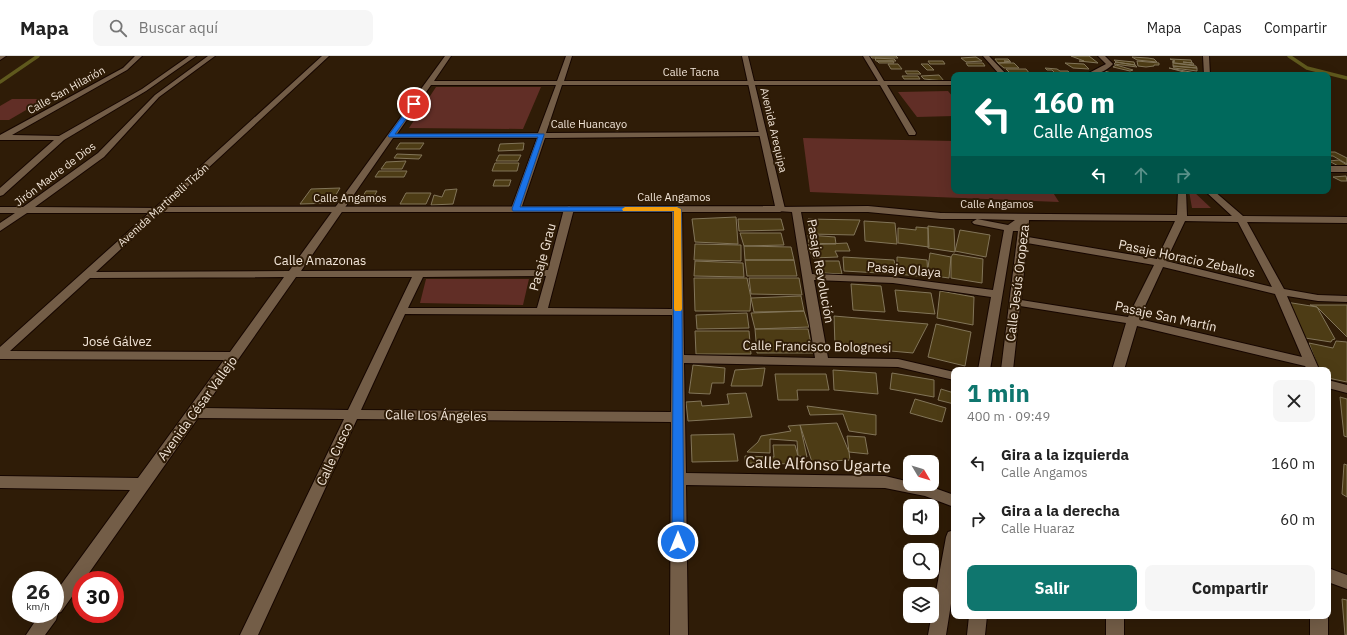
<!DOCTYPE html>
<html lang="es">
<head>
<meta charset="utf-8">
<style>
	body { margin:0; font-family:"IBM Plex Sans",sans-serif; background:#f6f6f6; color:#222; height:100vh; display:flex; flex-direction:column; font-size:15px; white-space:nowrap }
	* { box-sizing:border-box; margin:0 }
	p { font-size:13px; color:#767676 }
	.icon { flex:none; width:22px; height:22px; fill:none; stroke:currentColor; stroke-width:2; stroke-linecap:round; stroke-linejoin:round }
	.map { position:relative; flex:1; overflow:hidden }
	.side { position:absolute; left:951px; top:311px; width:380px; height:252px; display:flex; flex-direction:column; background:#fff; border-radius:8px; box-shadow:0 4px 16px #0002 }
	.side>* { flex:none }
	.banner { position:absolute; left:951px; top:16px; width:380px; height:122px; border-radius:8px; box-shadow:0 4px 16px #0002; background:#00695c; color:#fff; overflow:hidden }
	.needle { width:26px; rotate:128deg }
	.controls { position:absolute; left:903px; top:399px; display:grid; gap:8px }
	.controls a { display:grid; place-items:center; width:36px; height:36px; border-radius:8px; background:#fff; box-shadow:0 4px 16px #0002; font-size:20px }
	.speed { position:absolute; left:12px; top:515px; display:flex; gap:8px; font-size:20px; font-weight:700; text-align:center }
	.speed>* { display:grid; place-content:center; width:52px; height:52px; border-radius:50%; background:#fff; box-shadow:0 4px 16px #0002; line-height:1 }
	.speed small { font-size:10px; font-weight:400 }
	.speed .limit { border:6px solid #d22; background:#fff; color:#111 }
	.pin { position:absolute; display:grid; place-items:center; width:34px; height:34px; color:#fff; margin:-17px; border:2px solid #fff; border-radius:50%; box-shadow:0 1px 4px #0007 }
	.me { position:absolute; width:44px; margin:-22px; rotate:0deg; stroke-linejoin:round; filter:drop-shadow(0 0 3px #0008) }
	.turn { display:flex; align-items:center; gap:14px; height:84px; padding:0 16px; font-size:18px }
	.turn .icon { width:52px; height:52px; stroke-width:2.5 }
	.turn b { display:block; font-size:28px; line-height:34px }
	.lanes { display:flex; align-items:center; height:38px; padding:0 16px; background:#0003; justify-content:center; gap:20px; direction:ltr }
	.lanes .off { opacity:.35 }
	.round { display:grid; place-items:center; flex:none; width:42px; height:42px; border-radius:8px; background:#f6f6f6 }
	.head { display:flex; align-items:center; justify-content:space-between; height:68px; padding:0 16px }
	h1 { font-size:24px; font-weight:700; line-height:30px; color:#0f766e }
	.primary-button { display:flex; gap:8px; margin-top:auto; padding:8px 16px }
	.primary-button a { flex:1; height:46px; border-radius:8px; background:#0f766e; color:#fff; font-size:16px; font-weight:700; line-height:46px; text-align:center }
	.primary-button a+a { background:#f6f6f6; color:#222 }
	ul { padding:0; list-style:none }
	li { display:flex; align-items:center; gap:12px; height:56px; padding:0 16px }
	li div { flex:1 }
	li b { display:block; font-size:15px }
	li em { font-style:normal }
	header { display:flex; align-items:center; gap:24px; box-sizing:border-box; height:56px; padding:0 20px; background:#fff; border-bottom:1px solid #e0e0e0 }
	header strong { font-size:19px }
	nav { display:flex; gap:22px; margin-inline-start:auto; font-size:14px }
	.search { width:280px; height:36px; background:#f6f6f6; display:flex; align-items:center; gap:10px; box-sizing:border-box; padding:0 14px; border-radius:8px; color:#767676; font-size:15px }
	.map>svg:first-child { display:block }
</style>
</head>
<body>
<header>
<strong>Mapa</strong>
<div class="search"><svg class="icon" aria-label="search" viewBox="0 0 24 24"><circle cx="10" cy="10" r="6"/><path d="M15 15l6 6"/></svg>Buscar aquí</div>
<nav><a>Mapa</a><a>Capas</a><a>Compartir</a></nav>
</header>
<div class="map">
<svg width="1347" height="579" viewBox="0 0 1347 579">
	<rect width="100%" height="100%" fill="#2f1c07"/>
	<!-- green -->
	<path fill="#612e26" d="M436 31H541L523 73 409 72Z
		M948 35 954 42V60L917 61 898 36Z
		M12 43H45L9 64H0V50Z
		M803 82 954 85V135H1052L1059 146 810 136Z
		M1189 135H1193L1211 152H1192Z
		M426 223H529L523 249 420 247Z"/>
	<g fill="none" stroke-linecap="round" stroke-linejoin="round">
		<!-- stream -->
		<path stroke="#5f591d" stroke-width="3.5" d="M1289 0 1307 12 1347 22
			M0 26 38 0"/>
	</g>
	<!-- building -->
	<path fill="#4d3c15" stroke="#827559" d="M870 0H896L898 2H872Z
		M1071 0H1089L1098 7 1079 5H1084Z
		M976 1 982 5 966 6 961 2Z
		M1132 1 1148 2 1154 3 1157 6 1137 4Z
		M875 2 894 3 896 5H876Z
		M995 3H1008L1010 5H1004L1011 6 998 7Z
		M1170 3 1191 4 1192 7 1183 6 1193 7 1194 9 1175 7 1172 6 1175 5Z
		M1114 4 1134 6 1135 9 1116 6Z
		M877 5H893L894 7H879Z
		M928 5H943L945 8H930Z
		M1137 5 1159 7V9H1154V10L1146 11 1138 10Z
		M1116 6 1135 9 1137 11 1114 8Z
		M966 7H983L985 10H968Z
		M998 7H1014L1019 12H1004Z
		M1065 7 1084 8 1089 13 1073 12Z
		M1173 7 1196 10 1197 12 1173 10Z
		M888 8H898L902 13H891Z
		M921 8H928L934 14H927Z
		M1116 9 1133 14 1130 15 1113 11Z
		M1173 10 1197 12V15L1174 12Z
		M1045 12 1057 13 1060 15H1068L1071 19 1056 18 1052 14H1047Z
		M1169 12 1201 18 1195 19Z
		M1006 13H1026L1030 18H1011Z
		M905 15H918L921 18H907Z
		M1104 15 1119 19H1107L1099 17Z
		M939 19 944 25 924 23 921 20Z
		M902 20H918L920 23H904Z
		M400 87H424L420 93H396Z
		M524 87 523 94 498 95 500 88Z
		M1328 96H1335L1347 102V108L1333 100H1328Z
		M397 98 422 99 419 103 394 102Z
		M499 99H521L518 105H496Z
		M1339 104 1347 109V112H1342L1329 105Z
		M406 105 402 113H381L386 106Z
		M495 107H519L517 115H492Z
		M379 115H407L404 121H375Z
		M1346 120 1347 125H1341L1333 121Z
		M495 124H511L509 130H493Z
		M340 132 331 147 300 148 311 133Z
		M457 133 453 148 431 149 434 139 442 141 445 134Z
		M366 135H377L373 142H382L380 147H359Z
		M406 137H431L426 148H400Z
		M736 161 738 188 695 186 692 163Z
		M738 163H781L784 174 739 175Z
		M808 163 860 164 854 179 810 178Z
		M864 165 895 167 897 188 865 185Z
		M928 170 954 173 955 196 928 192Z
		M916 171 928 172 929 191 898 187V172L916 174Z
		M960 174 990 179 986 201 955 195Z
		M740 177H781L784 189 744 190Z
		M808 179 835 181 836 188 809 187Z
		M847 187 850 195H835L838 201 813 202 807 189Z
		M695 188 741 189V205L694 204Z
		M744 190 791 191 794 204H745Z
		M930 197 951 201 949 222 927 219Z
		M953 198 983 203 982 227 951 222V201Z
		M843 201 894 204 897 218 844 215Z
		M897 201 927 204 928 221 897 218Z
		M745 204H794L797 220H747Z
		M695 205 743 207 744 221 694 220Z
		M821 205H839L842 218 824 217Z
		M694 222H747L751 242 750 255H695Z
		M749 222H799L802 239 751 238Z
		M851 228 881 230 885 256 853 254Z
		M895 234 931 237 935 258 898 255Z
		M940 235 974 241 973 269 937 262Z
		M801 240 804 255 754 256 751 242Z
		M1286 246 1317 251 1335 283 1332 284 1331 286 1305 282Z
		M1310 249H1347V281L1317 251Z
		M804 255 809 271 755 273 751 257Z
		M747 257 749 272 697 273 696 259Z
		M834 260 928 268 913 297 835 290Z
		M936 268 971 276 965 310 928 301Z
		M755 273H808L813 297H757Z
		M695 275H749L751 298H696Z
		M1336 285 1347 286V326L1328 322V314H1319L1309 287 1333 292Z
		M693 309 725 312 724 327H712L710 338 689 337Z
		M765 312 762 330H731L735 314Z
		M833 314 876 317 878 338 834 334Z
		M892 317 934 324V341L890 333Z
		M775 318H826L829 334H797L798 344H778Z
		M941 333 954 337V348L938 344Z
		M746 337 752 361 688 365 686 346 701 345 702 350 729 348 727 338Z
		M1340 341 1347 343V381L1344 380Z
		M915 343 946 352 942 366 910 357Z
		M807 350 876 359V379L849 375 843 358 810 359Z
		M837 367 849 396 850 404 812 406 800 369Z
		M800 369 807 401 798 400 797 385 770 383V397L747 396 758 386 761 380 791 375 788 370Z
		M734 378 738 405 692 406 691 379Z
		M847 380 865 381 868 398 849 396Z
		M773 389H795L798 400 797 408 745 407V400L774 401Z
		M1344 408 1347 409V441L1342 438Z
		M1342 543 1347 544V579H1345Z"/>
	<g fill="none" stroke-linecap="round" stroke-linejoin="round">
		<defs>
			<path id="minor" d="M0 0H6L0 4Z
				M135 0H142L127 14 12 79 59 80 142 33 189 0H196L146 35 64 84 3 139 0 140V132L54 84H0V79L123 12Z
				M208 0H215L159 41 104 101 35 151 161 152 163 154 161 156 96 216 289 215 445 0H451L434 25H557L566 0H572L564 25H878L863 0H869L884 25H954V29H887L916 77 915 79H909L880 29H562L546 77 763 76 767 78 763 80 545 82 521 153 516 156 511 153 537 82H393L301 215 548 214 564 153 569 150 574 153 548 252 672 253V153L677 150 682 153 684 299 815 302 792 156 777 155 775 153 777 151 868 150 941 157 1177 159 1178 135H1186L1187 160H1232L1205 135H1214L1243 160 1347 161V167L1247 166 1284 233 1318 239 1347 240V246L1318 245 1287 240 1318 311 1316 314H1308L1305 310 1137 270 1124 314H1112L1126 267 1020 250 1013 314H1001L1018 175H1013L990 314H978L991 241 893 227 814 224 828 302 898 303 954 316V324L898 311 684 307 686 417 885 420 910 426V428L926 429 954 439V451L925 440 885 432 686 429 688 579H670L671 366 357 363 258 579H240L344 363 198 362 84 524H81V528L61 556 58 557 56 564 45 579H26L40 558H55V537L130 434 0 432V420L138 422 224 304 0 303V291L149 157H27L0 175V167L15 157H0V151H23L98 97 155 39ZM431 29H556L538 77 397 78ZM801 156H868L941 163H977L972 166 974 168 1004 174 993 234 893 221 812 218ZM977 163 1015 164 1008 169ZM1029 164 1175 165 1157 203 1028 181ZM1185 165 1238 166 1272 231 1166 205ZM1027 187 1154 209 1128 261 1021 244ZM1163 211 1275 238 1302 301 1139 263ZM546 220 537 252H408L423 221ZM284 221 230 296 10 295 90 222ZM296 221H412L348 354 204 352ZM405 258 672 259 671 356 361 354Z
				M983 0H989L1007 19H1000Z
				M1098 0H1105L1113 8C1106 16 1095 19 1085 19L1106 8Z
				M1203 0H1209L1210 19H1204Z
				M1328 110H1347V116H1328Z
				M1328 324 1347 329V337L1328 332Z
				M954 474V529L946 579H928L946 481 948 476Z
				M1328 512 1347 519V533L1328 526Z
				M969 560H987L985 579H967Z
				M1106 560H1124V579H1106Z
				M1310 560H1328V579H1310Z"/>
			<path id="tertiary" d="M322 0H329L166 151 775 150 742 0H748L785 153 780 156H155L153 154 155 152Z"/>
		</defs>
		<!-- minor casing -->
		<use href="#minor" stroke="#160600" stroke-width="2"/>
		<!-- tertiary casing -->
		<use href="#tertiary" stroke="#160600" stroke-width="2"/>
		<!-- minor -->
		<use href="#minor" fill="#735d47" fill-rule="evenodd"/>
		<!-- tertiary -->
		<use href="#tertiary" fill="#735d47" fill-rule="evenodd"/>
	</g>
	<!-- route -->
	<path fill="#1a73e8" stroke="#114b97" d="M412 47 417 48 395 78H544V79L520 151H677L681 153 684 486 683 489 678 491 674 489 672 486 674 155H513L512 153 538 81H389L388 80Z"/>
	<!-- slow -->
	<path fill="#f59e0b" d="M625 151H677L681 153 682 253 681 255H675L674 253V155H623L622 153Z"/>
	<g text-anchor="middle" stroke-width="4" stroke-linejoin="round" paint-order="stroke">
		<!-- far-street labels -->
		<g font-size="11" fill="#f2e5d8" stroke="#2f1c07">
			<text x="691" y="20">Calle Tacna</text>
			<text transform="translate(66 34) rotate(-29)" y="4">Calle San Hilarión</text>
			<text x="589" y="72">Calle Huancayo</text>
			<text transform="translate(774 74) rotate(77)" y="4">Avenida Arequipa</text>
			<text transform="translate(55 118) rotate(-37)" y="4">Jirón Madre de Dios</text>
			<text x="674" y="145">Calle Angamos</text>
			<text x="350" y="146">Calle Angamos</text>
			<text x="997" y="152">Calle Angamos</text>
			<text transform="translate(163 149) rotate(-42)" y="4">Avenida Martinelli Tizón</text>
		</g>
		<!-- street labels -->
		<g font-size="13" fill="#f2e5d8" stroke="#2f1c07">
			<text transform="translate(542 201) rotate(-75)" y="5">Pasaje Grau</text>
			<text transform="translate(1187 202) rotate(12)" y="5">Pasaje Horacio Zeballos</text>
			<text x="320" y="209">Calle Amazonas</text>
			<text transform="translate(904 213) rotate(5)" y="5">Pasaje Olaya</text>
			<text transform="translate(821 215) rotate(80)" y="5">Pasaje Revolución</text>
			<text transform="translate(1017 227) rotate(-83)" y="5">Calle Jesús Oropeza</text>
			<text transform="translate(1166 260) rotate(12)" y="5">Pasaje San Martín</text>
			<text x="117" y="290">José Gálvez</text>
			<text transform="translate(817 290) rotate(1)" y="5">Calle Francisco Bolognesi</text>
			<text transform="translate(197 352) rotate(-54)" y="5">Avenida César Vallejo</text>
			<text transform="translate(436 359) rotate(1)" y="5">Calle Los Ángeles</text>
			<text transform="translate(334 398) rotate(-65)" y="5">Calle Cusco</text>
		</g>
		<!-- near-street labels -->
		<g font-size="16" fill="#f2e5d8" stroke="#2f1c07">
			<text transform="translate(818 408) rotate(2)" y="6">Calle Alfonso Ugarte</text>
		</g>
	</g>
</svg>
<div class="controls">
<a><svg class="needle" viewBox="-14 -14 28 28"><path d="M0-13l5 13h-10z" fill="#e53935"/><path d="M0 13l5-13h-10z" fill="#767676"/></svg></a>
<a><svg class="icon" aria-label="sound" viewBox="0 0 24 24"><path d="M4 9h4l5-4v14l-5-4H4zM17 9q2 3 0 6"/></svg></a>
<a><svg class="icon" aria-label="search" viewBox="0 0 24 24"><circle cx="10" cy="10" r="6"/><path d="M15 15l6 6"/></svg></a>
<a><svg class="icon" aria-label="layers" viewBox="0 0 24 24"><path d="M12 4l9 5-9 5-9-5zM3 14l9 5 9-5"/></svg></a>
</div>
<div class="speed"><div>26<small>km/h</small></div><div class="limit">30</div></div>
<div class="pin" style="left:414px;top:48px;background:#d93025"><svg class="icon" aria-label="arrive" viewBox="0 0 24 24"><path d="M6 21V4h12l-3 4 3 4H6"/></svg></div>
<svg class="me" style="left:678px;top:486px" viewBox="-20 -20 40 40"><circle r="17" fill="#1a73e8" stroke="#fff" stroke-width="3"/><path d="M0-11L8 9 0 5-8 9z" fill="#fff"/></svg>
<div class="banner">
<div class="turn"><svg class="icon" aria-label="left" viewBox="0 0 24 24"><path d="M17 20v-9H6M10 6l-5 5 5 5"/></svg><div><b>160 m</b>Calle Angamos</div></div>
<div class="lanes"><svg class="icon" aria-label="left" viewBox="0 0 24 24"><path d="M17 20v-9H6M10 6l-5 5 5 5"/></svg><svg class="icon off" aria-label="ahead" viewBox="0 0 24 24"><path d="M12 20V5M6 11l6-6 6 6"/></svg><svg class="icon off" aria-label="right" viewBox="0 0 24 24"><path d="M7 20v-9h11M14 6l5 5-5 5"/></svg></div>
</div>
<section class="side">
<div class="head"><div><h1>1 min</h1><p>400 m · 09:49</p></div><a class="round"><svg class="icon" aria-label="close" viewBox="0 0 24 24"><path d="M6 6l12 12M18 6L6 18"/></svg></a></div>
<ul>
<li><svg class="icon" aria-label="left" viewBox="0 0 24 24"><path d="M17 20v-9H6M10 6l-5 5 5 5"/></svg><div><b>Gira a la izquierda</b><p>Calle Angamos</p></div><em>160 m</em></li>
<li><svg class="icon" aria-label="right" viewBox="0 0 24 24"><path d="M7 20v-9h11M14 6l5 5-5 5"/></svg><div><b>Gira a la derecha</b><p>Calle Huaraz</p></div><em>60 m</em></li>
</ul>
<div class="primary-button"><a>Salir</a><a>Compartir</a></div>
</section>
</div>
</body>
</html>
